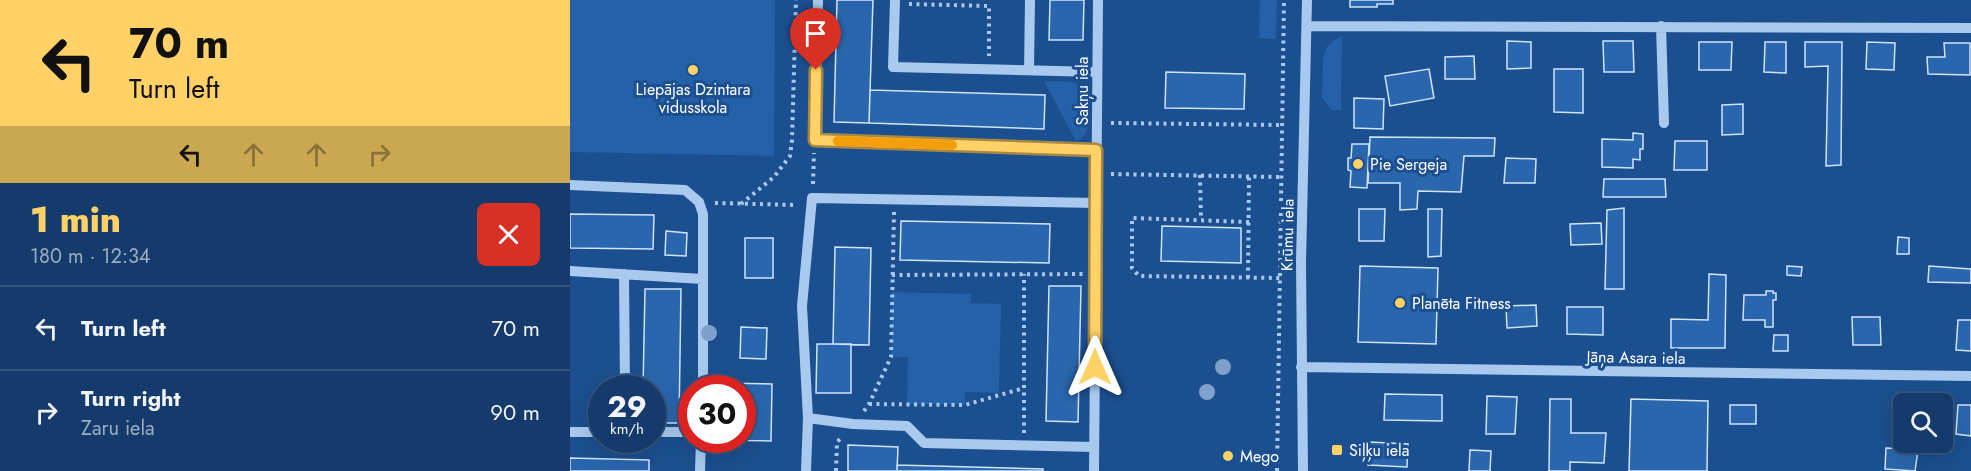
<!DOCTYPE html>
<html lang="en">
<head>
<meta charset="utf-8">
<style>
	body { margin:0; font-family:Jost,sans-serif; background:#214673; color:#f1f3f6; height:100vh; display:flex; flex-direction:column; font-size:22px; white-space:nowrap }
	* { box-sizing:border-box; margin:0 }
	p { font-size:20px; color:#9dadc1 }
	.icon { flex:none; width:33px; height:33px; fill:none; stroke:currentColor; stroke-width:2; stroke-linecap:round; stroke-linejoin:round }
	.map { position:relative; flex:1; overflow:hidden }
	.panel { display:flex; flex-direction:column; background:#143b6b; width:570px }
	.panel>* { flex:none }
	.top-card { background:#ffd166; color:#111; overflow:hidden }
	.controls { position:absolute; left:1323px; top:393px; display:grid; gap:12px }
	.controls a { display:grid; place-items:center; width:60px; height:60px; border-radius:9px; background:#143b6b; box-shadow:0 6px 24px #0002,0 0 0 2px #33557e; font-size:30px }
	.speed { position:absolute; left:18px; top:375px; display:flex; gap:12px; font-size:30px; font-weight:700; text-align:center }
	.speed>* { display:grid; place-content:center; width:78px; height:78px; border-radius:50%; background:#143b6b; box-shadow:0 6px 24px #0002,0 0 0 2px #33557e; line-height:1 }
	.speed small { font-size:15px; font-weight:400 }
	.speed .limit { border:9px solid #d22; background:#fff; color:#111 }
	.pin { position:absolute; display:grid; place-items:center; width:51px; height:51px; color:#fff; margin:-62px -26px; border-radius:50% 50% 50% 0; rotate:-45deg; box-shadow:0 0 6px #0007 }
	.pin .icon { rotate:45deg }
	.me { position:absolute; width:66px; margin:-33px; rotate:0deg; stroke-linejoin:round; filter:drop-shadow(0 0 4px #0008) }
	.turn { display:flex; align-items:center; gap:21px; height:126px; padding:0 30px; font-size:27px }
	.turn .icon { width:78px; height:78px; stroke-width:2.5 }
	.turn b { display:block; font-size:42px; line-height:51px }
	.lanes { display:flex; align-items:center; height:57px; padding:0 30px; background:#0003; justify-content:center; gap:30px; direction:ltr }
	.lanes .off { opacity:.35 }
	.round { display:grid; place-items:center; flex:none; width:63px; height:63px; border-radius:9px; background:#214673 }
	.summary { display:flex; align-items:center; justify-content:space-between; height:102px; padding:0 30px }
	h1 { font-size:36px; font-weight:800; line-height:45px; color:#ffd166 }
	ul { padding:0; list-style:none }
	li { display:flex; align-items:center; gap:18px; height:84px; padding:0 30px; border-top:2px solid #33557e }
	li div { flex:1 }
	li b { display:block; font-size:22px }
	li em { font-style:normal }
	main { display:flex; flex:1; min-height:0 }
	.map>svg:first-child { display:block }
</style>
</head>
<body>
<main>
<section class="panel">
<div class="top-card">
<div class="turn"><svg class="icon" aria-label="left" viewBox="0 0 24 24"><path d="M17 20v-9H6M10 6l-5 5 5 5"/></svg><div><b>70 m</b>Turn left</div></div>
<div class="lanes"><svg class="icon" aria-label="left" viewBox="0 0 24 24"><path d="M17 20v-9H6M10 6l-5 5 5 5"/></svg><svg class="icon off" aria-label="ahead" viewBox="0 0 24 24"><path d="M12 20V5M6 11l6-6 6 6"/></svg><svg class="icon off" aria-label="ahead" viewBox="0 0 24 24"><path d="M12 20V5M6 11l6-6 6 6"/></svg><svg class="icon off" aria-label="right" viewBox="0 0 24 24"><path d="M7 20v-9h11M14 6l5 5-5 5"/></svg></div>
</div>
<div class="summary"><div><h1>1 min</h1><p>180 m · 12:34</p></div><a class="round" style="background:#d93025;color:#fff"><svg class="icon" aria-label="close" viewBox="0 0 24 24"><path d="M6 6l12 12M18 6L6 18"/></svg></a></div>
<ul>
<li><svg class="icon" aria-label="left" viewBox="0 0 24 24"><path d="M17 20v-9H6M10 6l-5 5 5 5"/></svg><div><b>Turn left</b></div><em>70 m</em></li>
<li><svg class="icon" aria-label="right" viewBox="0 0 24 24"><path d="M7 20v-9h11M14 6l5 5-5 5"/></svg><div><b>Turn right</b><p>Zaru iela</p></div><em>90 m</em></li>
</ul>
</section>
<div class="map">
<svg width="1401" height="471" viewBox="0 0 1401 471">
	<rect width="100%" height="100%" fill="#1b4f8f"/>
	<!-- green -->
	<path fill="#2461a8" d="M0 0H205L204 156 0 152Z
		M690 0H707L706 39 689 38Z
		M772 36 771 110H761L752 97 753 58 757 47 763 41Z
		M474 81C484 82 504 79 511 86 519 93 521 123 516 132 514 137 510 139 506 141Z
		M322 292 401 294V303L431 304 429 393 395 392V405L337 404 338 357H321Z"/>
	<!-- building -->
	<path fill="#2a66ad" stroke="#cfe3fa" stroke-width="1.5" d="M267 0H303L299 123 264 122Z
		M480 0H514L513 40H479Z
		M780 0H823V4H807V7H780Z
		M937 41 961 42V68L937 69Z
		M1033 41H1063L1064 72H1034Z
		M1129 42H1162L1161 70H1129Z
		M1195 42H1216V73L1194 72Z
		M1235 42H1272L1271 165 1256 166 1258 66 1235 67Z
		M1297 42 1325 43 1324 70 1296 69Z
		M1374 43H1400V75L1358 74 1357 57H1375Z
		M904 56 905 79H875V57Z
		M859 69 864 98 820 106 815 76Z
		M984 69H1013V113L984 112Z
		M596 72 675 74 674 109 595 108Z
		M300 90 475 95 474 129 299 123Z
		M784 98 814 99 813 129 784 128Z
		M1173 104V134L1152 135V105Z
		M1063 133 1073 134V149H1070V160L1063 159V168L1032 167V139L1063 140Z
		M800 137 925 138 924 156H894L891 192 848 191 847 209 830 210V183H798Z
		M1105 141H1137V170H1104Z
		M782 144H799L797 188 780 187 781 171 778 170V158H781Z
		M936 158 966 159 965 183H934Z
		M1034 179H1095L1096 197H1033Z
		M1054 208V289H1035L1037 210Z
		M789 209H815L814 241H789Z
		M858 209H872L871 256 858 257Z
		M0 214 84 215 83 249 0 248Z
		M331 221 480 224 479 263 330 260Z
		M1031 223 1032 244 1001 245 1000 224Z
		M592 226 671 228V263L591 261Z
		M96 231 117 233 116 256 95 255Z
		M1328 237 1339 238V254H1327Z
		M175 238H203V278H175Z
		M265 247 301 248 299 345 263 344Z
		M790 266 868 268 866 344 788 342Z
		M1217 266 1232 267 1231 276 1217 275Z
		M1359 266 1401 269V283L1358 282Z
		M1139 274 1156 275 1155 348H1101V319L1138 320Z
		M479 286H511L508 422 476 421Z
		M75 289H111L109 423H82V388H73Z
		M1196 291H1203V293H1206V300H1203V327H1195V320H1173L1174 295H1196Z
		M966 305 967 326 937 328 936 306Z
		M997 307H1033V335L997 334Z
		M1282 317H1310L1311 345H1283Z
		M1388 320H1401V351L1386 350Z
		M171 327 197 328 196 359 170 358Z
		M1204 335H1218V351H1203Z
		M247 344H281V393H246Z
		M150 383 202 384 201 441 149 440H172V388H150Z
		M815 394 872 395V421L814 420Z
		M917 396 947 397 945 434H916Z
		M980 399H1001V433H1036L1034 463 1000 462V471H979Z
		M1061 399 1138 401 1137 471H1059Z
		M1160 405H1186V424H1160Z
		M1388 405H1401V436L1386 434Z
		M800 442 838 444 837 467 798 465Z
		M278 445 328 447 327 471H278Z
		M1316 448 1348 450 1345 471 1315 469Z
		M900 450 921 451 920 471H899Z
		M0 458 79 460V471H0Z
		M327 465 473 469V471H327Z"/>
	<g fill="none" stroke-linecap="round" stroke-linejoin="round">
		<!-- path -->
		<path stroke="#a9c9ee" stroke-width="4" stroke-dasharray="3 4.5" stroke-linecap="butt" d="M339 4 419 6V56
			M541 123 712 125
			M541 174 711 177
			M630 175 631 220
			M243 184 244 153
			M145 203 227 205
			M171 204 204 177 220 156 222 140 226 0
			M679 222 562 218V268L569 276 710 278
			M322 275 514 274
			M678 278 679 176
			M299 404 395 405 454 388
			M294 411 299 404 321 357 324 212
			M454 433V274
			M266 471 267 442 272 437
			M707 471 714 0"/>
		<!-- minor -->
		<path stroke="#a9c9ee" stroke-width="10" d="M248 0 245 140 526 150
			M325 0 323 67 527 72
			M737 26 1401 28
			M1091 26 1094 123
			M459 70 460 0
			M0 185 115 190 129 202 133 214V388
			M0 271 132 279
			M54 274 55 388
			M731 367 1401 376
			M238 418 283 424 337 426 354 443 524 447
			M0 432H32
			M82 432H122
			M130 471 131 440
			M236 471 238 418 232 306 242 198 527 203
			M524 471 528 0
			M733 471 731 262 737 0"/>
	</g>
	<!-- trees -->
	<g fill="#7ea0ca">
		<circle cx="139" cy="333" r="8"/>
		<circle cx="653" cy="367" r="8"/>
		<circle cx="637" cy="392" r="8"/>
	</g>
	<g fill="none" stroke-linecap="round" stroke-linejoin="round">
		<defs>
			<path id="route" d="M246 70 245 140 526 150 525 367"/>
		</defs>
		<!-- route casing -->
		<use href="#route" stroke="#a68842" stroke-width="15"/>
		<!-- route -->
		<use href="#route" stroke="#ffd166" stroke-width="10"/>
		<!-- slow -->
		<path stroke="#f59e0b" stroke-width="10" d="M268 141 382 145"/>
	</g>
	<!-- markers -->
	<g fill="#ffd166" stroke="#1b4f8f" stroke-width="2">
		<circle cx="123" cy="70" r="6"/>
		<circle cx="788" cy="164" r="6"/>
		<circle cx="830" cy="303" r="6"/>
		<rect x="761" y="444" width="12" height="12" rx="3"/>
		<circle cx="658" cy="456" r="6"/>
	</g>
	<g text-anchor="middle" stroke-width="6" stroke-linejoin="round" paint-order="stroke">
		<!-- poi labels -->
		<g font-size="16" fill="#fff" stroke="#1b4f8f" text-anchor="start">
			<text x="123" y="95" text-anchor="middle">Liepājas Dzintara<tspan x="123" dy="18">vidusskola</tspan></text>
			<text x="800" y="170">Pie Sergeja</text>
			<text x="842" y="309">Planēta Fitness</text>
			<text x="779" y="456">Siļķu iela</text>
			<text x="670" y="462">Mego</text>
		</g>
		<!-- street labels -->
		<g font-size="16" fill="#fff" stroke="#1b4f8f">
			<text transform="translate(512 91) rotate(-90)" y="6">Sakņu iela</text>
			<text transform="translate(717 235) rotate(-89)" y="6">Krūmu iela</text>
			<text transform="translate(1066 357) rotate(1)" y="6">Jāņa Asara iela</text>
		</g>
	</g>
</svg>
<div class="controls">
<a><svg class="icon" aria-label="search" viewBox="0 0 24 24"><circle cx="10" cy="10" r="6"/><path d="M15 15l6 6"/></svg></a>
</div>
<div class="speed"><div>29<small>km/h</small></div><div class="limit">30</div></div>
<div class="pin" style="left:246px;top:70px;background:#d93025"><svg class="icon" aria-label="arrive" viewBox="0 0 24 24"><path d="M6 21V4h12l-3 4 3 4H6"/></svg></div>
<svg class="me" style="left:525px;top:367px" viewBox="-20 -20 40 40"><path d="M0-17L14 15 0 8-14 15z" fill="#ffd166" stroke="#fff" stroke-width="4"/></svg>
</div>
</main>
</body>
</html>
